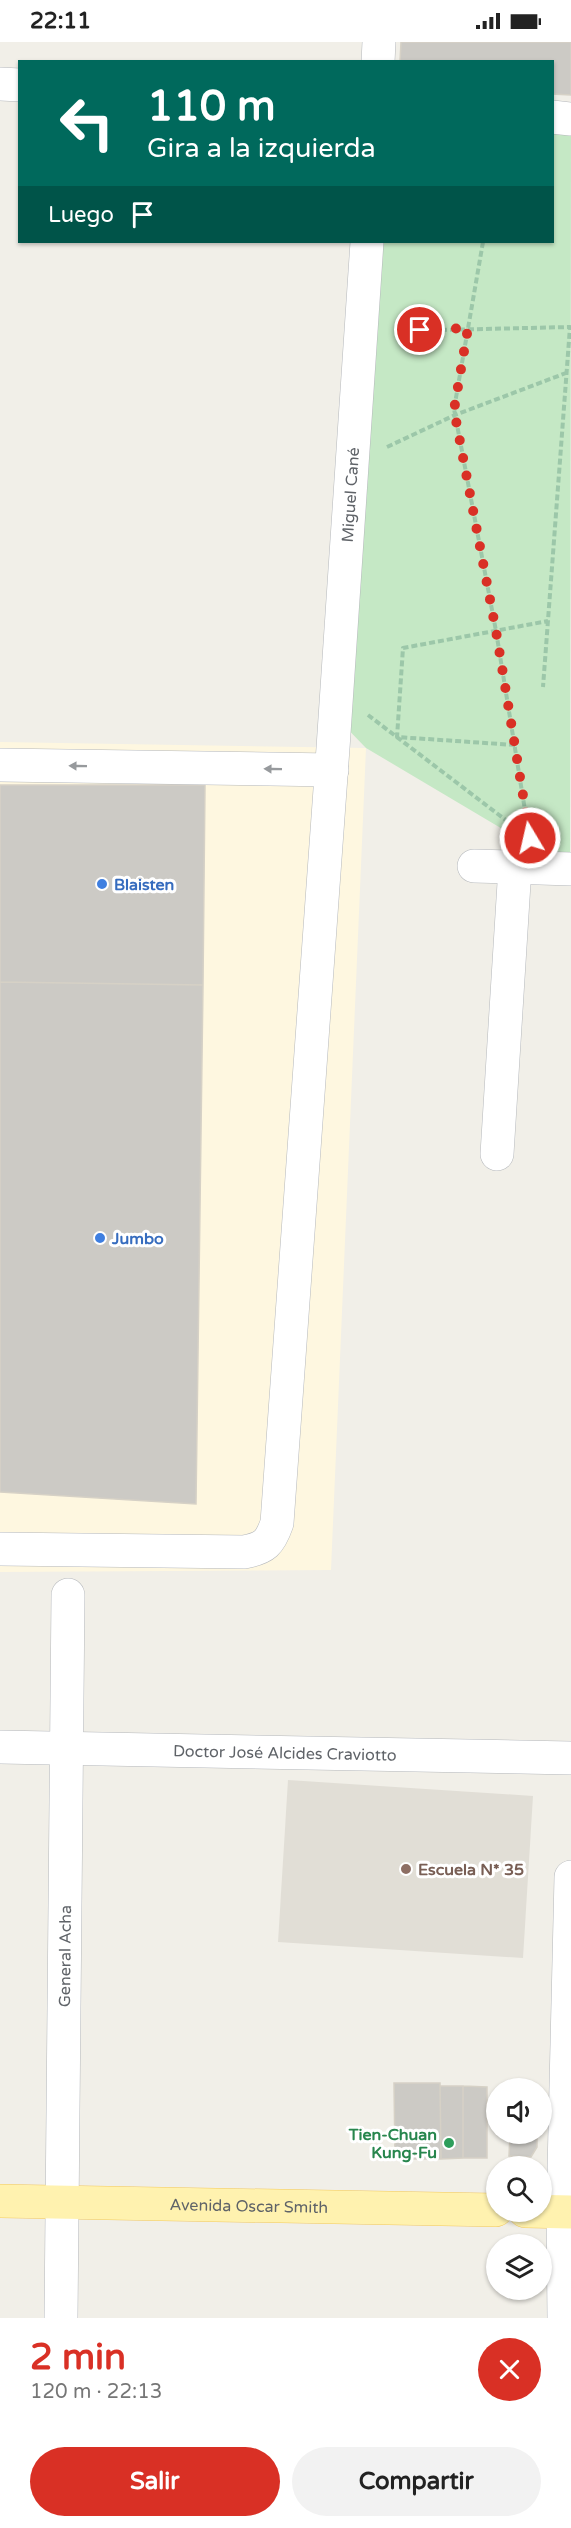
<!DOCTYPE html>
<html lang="es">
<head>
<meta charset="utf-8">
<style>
	body { margin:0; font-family:"Varela Round",sans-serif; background:#f2f2f2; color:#222; height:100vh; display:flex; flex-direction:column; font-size:22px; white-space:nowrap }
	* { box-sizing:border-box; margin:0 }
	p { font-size:20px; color:#767676 }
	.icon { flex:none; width:33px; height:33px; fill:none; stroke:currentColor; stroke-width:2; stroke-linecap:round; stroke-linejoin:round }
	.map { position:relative; height:2276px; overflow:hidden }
	.drawer { display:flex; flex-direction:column; background:#fff; flex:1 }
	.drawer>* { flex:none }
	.top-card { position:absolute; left:18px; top:18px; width:536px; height:183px; border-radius:0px; box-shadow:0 2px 4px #0004; background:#00695c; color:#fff; overflow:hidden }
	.controls { position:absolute; left:486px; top:2036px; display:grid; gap:12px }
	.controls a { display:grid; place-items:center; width:66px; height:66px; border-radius:50%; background:#fff; box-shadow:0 2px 4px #0004; font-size:30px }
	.pin { position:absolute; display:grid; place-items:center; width:51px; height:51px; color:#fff; margin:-26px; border:3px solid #fff; border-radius:50%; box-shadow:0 2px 6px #0007 }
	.me { position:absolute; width:66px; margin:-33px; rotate:351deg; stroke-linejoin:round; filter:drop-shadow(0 0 4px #0008) }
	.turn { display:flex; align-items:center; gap:21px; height:126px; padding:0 30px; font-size:27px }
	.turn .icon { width:78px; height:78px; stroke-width:2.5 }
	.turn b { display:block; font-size:42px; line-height:51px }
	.then { display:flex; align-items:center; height:57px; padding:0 30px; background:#0003; gap:12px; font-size:22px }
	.round { display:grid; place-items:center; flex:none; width:63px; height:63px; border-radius:32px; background:#f2f2f2 }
	.headline { display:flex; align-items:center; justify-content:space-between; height:102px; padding:0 30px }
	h1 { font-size:36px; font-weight:700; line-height:45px; color:#d93025 }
	.primary-button { display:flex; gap:12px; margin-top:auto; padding:12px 30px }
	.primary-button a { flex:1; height:69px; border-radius:36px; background:#d93025; color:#fff; font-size:24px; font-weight:700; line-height:69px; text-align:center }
	.primary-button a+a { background:#f2f2f2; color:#222 }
	.status { display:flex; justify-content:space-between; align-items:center; height:42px; padding:0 30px; background:#fff; direction:ltr }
	.status svg { height:16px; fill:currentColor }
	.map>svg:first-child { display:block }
</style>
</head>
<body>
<div class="status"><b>22:11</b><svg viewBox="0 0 49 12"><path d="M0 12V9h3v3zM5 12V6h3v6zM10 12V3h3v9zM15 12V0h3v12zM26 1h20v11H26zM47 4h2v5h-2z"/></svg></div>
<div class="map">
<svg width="571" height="2276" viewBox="0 0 571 2276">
	<rect width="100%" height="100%" fill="#f1efe8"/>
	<!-- commercial -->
	<path fill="#fef7e0" d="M0 700 366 706 331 1528 0 1530Z"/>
	<!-- education -->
	<path fill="#e1ded6" d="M288 1738 533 1754 523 1916 278 1900Z"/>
	<!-- park -->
	<path fill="#c5e8c5" d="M552 75 571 77 570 827 366 706 335 674 367 200H552Z"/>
	<!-- building -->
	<path fill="#cccac5" stroke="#d6d1c6" stroke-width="1.5" d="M401 0H571V53L552 52V20H400Z
		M0 743H205L203 943 0 940Z
		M0 940 203 943 196 1462 0 1450Z
		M394 2041H440L441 2117H395Z
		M440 2044H463V2116L441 2117Z
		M463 2044 487 2045V2116H463Z
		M510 2091H537V2105L531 2115 509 2114Z"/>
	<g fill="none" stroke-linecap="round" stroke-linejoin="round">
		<defs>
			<g id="minor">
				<path d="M378 20 379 0"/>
				<path d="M0 42 20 43"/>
				<path d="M552 75 571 77"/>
				<path d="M0 723 332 728"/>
				<path d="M474 824 571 827"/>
				<path d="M497 1112 515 825"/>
				<path id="s1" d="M0 1507 244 1510C265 1506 270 1501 277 1481L333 706 367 200"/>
				<path id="s2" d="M0 1705 571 1716"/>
				<path id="s3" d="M61 2276 68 1553"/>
				<path d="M564 2276 563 2170 571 1835"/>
			</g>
			<g id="major">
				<path id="s4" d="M0 2159 496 2168"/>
				<path d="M525 2169 571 2170"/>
			</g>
		</defs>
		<!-- minor casing -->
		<use href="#minor" stroke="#b5b8bc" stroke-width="34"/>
		<!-- major casing -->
		<use href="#major" stroke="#f2c960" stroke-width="34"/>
		<!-- path -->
		<path stroke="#9cc7a9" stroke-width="4" stroke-dasharray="6 3" stroke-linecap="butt" d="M483 200 454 367 496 589 529 793
			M396 289 570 285 543 645
			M387 405 455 373 566 331
			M368 673 524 792
			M515 703 397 695 403 606 548 579"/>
		<!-- minor -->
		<use href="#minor" stroke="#fff" stroke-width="33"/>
		<!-- major -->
		<use href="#major" stroke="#fff2af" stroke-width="33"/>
	</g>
	<!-- one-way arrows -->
	<defs><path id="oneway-solid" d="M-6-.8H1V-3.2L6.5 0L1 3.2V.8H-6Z" transform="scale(1.5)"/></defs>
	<g fill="#979a9d">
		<use href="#oneway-solid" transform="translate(78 724) rotate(-179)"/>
		<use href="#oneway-solid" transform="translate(273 727) rotate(-179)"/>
	</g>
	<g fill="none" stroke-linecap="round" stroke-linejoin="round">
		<!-- route -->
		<path stroke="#d93025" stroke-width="10" stroke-dasharray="0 18" d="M420 288 468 286 454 368 496 589 530 796"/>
	</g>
	<!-- markers -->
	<g fill="#3f7fe0" stroke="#fff" stroke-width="2">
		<circle cx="102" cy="842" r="6"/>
		<circle cx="100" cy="1196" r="6"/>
	</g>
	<circle fill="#8d6e63" stroke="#fff" stroke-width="2" cx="406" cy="1827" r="6"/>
	<circle fill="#2e9e5b" stroke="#fff" stroke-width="2" cx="449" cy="2101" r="6"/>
	<g text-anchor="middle" stroke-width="6" stroke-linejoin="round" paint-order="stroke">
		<!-- street labels -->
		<g font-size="16" fill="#5f6368" stroke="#fff">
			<text dy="6" stroke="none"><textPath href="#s1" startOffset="1322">Miguel Cané</textPath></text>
			<text dy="6" stroke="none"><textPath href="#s2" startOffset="285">Doctor José Alcides Craviotto</textPath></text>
			<text dy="6" stroke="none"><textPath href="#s3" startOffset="362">General Acha</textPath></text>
			<text dy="6" stroke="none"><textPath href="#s4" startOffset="249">Avenida Oscar Smith</textPath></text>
		</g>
		<!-- shop labels -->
		<g font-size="16" font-weight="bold" fill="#366cbe" stroke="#fff" text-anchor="start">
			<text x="114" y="848">Blaisten</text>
			<text x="112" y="1202">Jumbo</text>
		</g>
		<!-- education labels -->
		<g font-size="16" font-weight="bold" fill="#785e54" stroke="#fff" text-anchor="start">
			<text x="418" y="1833">Escuela N* 35</text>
		</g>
		<!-- leisure labels -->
		<g font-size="16" font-weight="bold" fill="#27864d" stroke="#fff" text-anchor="end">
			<text x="437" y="2098">Tien-Chuan<tspan x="437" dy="18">Kung-Fu</tspan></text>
		</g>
	</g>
</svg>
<div class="controls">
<a><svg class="icon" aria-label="sound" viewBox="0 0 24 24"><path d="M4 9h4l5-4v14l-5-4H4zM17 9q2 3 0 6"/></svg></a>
<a><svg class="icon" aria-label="search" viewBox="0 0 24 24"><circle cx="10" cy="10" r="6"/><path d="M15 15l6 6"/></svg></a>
<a><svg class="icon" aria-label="layers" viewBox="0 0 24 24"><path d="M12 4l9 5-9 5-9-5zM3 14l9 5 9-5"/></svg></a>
</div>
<div class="pin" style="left:420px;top:288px;background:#d93025"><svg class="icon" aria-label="arrive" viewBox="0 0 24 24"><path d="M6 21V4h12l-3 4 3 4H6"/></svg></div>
<svg class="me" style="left:530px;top:796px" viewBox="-20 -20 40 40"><circle r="17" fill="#d93025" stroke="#fff" stroke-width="3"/><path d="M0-11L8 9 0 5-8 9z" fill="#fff"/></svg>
<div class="top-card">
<div class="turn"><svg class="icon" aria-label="left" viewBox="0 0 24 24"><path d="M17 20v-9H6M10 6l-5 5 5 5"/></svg><div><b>110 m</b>Gira a la izquierda</div></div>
<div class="then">Luego<svg class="icon" aria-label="arrive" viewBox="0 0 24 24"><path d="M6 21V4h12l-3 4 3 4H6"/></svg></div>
</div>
</div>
<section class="drawer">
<div class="headline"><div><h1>2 min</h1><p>120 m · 22:13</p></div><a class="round" style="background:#d93025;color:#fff"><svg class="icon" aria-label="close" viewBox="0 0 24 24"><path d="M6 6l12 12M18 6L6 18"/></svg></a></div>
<div class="primary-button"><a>Salir</a><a>Compartir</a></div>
</section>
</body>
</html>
